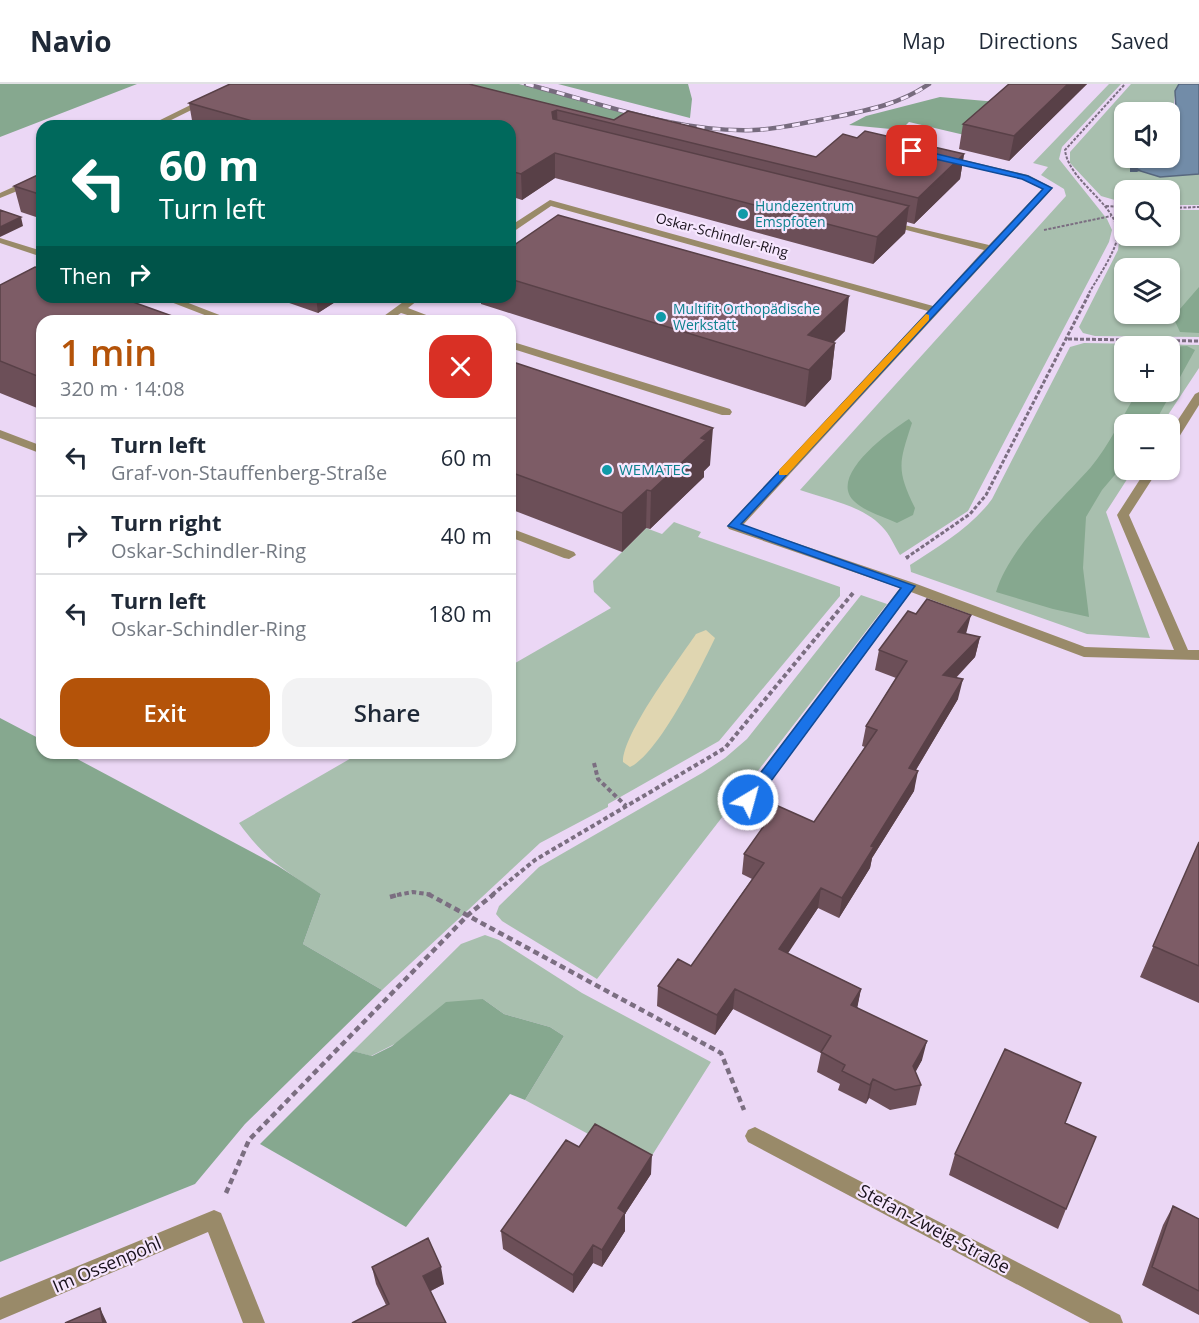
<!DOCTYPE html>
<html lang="en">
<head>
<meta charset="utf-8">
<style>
	body { margin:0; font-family:"Open Sans",sans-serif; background:#f2f2f3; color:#1f2937; height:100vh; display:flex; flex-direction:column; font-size:22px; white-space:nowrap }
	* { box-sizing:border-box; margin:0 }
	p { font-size:20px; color:#747a83 }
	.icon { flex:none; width:33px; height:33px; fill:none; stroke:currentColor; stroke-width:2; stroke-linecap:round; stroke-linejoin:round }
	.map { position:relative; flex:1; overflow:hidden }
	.side { position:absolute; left:36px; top:231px; width:480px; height:444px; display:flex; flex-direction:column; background:#fff; border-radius:18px; box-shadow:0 2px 4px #0004 }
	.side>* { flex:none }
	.guide { position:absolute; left:36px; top:36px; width:480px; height:183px; border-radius:18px; box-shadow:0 2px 4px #0004; background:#00695c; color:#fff; overflow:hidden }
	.buttons { position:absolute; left:1114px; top:18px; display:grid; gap:12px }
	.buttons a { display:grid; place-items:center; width:66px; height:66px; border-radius:12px; background:#fff; box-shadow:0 2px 4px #0004; font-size:30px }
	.pin { position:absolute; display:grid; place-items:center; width:51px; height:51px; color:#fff; margin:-26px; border-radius:12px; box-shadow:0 3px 9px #0006 }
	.me { position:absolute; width:66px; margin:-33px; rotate:37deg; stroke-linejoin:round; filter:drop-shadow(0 0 4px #0008) }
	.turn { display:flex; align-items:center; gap:21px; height:126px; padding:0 24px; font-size:27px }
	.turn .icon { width:78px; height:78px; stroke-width:2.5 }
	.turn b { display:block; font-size:42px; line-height:51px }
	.then { display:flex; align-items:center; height:57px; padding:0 24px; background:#0003; gap:12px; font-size:22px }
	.round { display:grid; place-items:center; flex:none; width:63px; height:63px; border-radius:18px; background:#f2f2f3 }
	.head { display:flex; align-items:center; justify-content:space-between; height:102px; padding:0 24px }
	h1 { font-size:36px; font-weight:600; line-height:45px; color:#b45309 }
	.cta { display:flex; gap:12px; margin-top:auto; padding:12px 24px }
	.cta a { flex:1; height:69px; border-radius:18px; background:#b45309; color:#fff; font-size:24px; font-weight:600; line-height:69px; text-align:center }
	.cta a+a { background:#f2f2f3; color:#1f2937 }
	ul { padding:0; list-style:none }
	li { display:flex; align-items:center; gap:18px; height:78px; padding:0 24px; border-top:2px solid #e0e1e3 }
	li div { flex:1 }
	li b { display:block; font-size:22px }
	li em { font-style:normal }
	header { display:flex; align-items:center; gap:36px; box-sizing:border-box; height:84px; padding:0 30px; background:#fff; border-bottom:2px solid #e0e1e3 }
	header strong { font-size:28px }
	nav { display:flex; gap:33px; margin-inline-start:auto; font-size:21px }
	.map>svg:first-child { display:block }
</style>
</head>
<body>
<header>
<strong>Navio</strong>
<nav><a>Map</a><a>Directions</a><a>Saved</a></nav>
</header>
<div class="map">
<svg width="1199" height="1239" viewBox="0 0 1199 1239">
	<rect width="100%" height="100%" fill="#ebd7f5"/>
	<!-- green -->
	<path fill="#a8bfae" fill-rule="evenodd" d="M1109 0H1121L1062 63 1059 75 1107 135 1112 146 1109 158 968 427 900 471C895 463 891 453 885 446 866 422 828 416 800 406L1066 112 1064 105 1041 91 1048 83 1033 79Z
		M1131 0H1179C1172 11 1175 27 1172 41L1170 42V28H1125V74H1136L1160 93 1199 90V121H1170V106H1125V119L1101 112 1070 79V68Z
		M1120 124 1125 125V152H1170V126H1199V253L1095 252 1083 249 1079 243 1118 166 1121 143 1114 128ZM1125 184H1170V230H1125Z
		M1084 259 1199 261V284L1162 340H1125V386H1133L1106 428 1150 554 1087 550 911 488 910 481C939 462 971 444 992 415L1070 263ZM1125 262H1170V308H1125Z
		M674 438 701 448 698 453 840 503V512L719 657 608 720V723L540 759 382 906 303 860 321 810C285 787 264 774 239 739L360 669H510V582L611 524 594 508 593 497 646 444 662 450Z
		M861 511 887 520 597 895 502 837 496 830 499 822 539 783 702 689 725 674 747 655Z
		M485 851 499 856 582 909 711 978 646 1081 525 1016 564 952 550 943 504 930 483 915 371 972 353 967 461 860Z"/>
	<!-- forest -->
	<path fill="#86a88f" d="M0 0H137L0 53Z
		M457 0H519L674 38 664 48Z
		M558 0H688L692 15 690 34Z
		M940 13 1009 19 973 53 909 38 901 46 849 41 866 32Z
		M1199 203V249L1180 248 1173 233Z
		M1187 262 1195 266 1154 340H1125V379L1102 406 1086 433 1083 484 1089 533 1053 525 996 508C1010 462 1060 418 1091 383 1109 361 1123 332 1137 308H1170V263Z
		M909 335 912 339C899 379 896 385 915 424L913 431 897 439C884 433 866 428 855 418 826 393 890 347 909 335Z
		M0 634 42 656V669H66L278 782 321 810 303 860 382 906 245 1040 195 1100 0 1178Z
		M483 915 504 930 550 943 564 952 525 1016 510 1010 406 1143 260 1060 353 967 372 972 392 962 446 918Z"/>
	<!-- sand -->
	<path fill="#e0d6b1" d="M706 546 715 554C701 583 659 670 630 683L623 678C623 649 678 577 696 550Z"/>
	<!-- water -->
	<path fill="#728ca8" stroke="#57677e" stroke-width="1.5" d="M1179 0H1199V90L1160 93 1137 86 1136 74H1170V42L1176 25 1175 7Z"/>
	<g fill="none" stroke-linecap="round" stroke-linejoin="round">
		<!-- stream -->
		<path fill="#57677e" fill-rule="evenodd" d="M1130 84H1137L1141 86 1137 88H1130Z"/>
		<!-- path-far3 -->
		<path stroke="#7b6e81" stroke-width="2" stroke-dasharray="3 1.5" stroke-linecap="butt" d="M1106 122 1125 123
			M1170 124 1199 123
			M1044 146 1111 132
			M1089 209C1097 195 1114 170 1117 155 1123 122 1069 100 1065 66L1125 0"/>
		<!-- path-far2 -->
		<path stroke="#7b6e81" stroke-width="3" stroke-dasharray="4 2" stroke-linecap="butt" d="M1068 255 1199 257
			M906 474 970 430 986 411 1090 208"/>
		<!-- path-far1 -->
		<path stroke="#7b6e81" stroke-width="4" stroke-dasharray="4.5 3" stroke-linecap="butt" d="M906 474 908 473
			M594 679 598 695 626 722
			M397 811 413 808 433 811
			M492 811 535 776 725 664 853 509"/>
		<!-- path -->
		<path stroke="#7b6e81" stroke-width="4.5" stroke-dasharray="6 4" stroke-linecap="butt" d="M428 810 721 969 744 1026
			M390 813 401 810
			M226 1109 249 1056 468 831 494 810"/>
		<!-- minor -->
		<path fill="#998a69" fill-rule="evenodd" d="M233 0H244L159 42H148Z
			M943 71 1028 91 1053 104 743 441 914 499 1085 563 1174 566 1117 431 1146 386H1158L1129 431 1188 566H1199V576L1084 573 911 508 754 720H742L740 716 742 712 900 504 729 445 727 442 928 227 551 122 510 150V142L550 116 933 222 984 166 883 140V136L989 161 1042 105 1022 95 940 76 938 74Z
			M42 90V97L0 114V109Z
			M0 154 42 167V173L0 159Z
			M158 213H173L235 237H220Z
			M410 213H422L408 224 442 237H426L401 229 389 237H377Z
			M510 257 730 325 732 328 730 331H722L510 264Z
			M1199 308V321L1174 361 1170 362V348L1195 310Z
			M0 346 42 362V370L0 354Z
			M510 444 574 468 576 471 569 475 564 474 510 453Z
			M755 1043 1120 1231 1123 1239H1090L748 1058 745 1052 748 1046Z
			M214 1126 221 1129 265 1239H243L208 1148 0 1236V1214Z"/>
		<defs>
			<path id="rail" d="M526 0C600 19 677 49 754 46 781 45 808 38 835 33 869 26 900 20 929 0"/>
		</defs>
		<!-- rail casing -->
		<use href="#rail" stroke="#776b7e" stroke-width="4.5"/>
		<!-- rail -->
		<use href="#rail" stroke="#f6e6fe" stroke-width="3" stroke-dasharray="8" stroke-linecap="butt"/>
	</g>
	<!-- wall -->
	<path fill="#6c4f58" d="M469 0 614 36 816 73 857 54 964 70 960 95 914 140 907 138 905 149 873 180 555 94 522 116 510 112V42H193L189 19Z
		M1009 0H1087L1009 77 959 65 963 40Z
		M42 89V135L21 128 14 102Z
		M510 164 845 247 833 259H835L831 295 805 323 481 220V213H510Z
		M0 201 42 237V326L0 309Z
		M272 213H343L318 229Z
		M510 277 710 381 704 387V393L650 445 646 444 622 468 510 425Z
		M966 550 980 553 975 573 956 594 958 615 916 686 914 707 872 774 870 784 839 834 818 824 787 869 861 905 857 923 922 976 915 988 921 1001 916 1021 890 1026 869 1014 866 1020 838 1006 840 1000 817 988 821 969 733 925 715 951 657 922 658 902 691 882 752 795 742 790 744 770 814 738 865 663 862 662 866 642 896 594 875 586 879 566Z
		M1199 758V919L1140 893Z
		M1065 1039 1066 1125 1058 1145 949 1091 955 1070Z
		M579 1063 651 1090 625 1130V1147L602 1183 593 1179 573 1209 503 1165 501 1147Z
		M1173 1122 1199 1135V1231L1142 1201 1163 1141Z
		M372 1183 444 1200 431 1207 386 1221 376 1200Z"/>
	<!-- shaded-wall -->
	<path fill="#584047" d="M1068 0H1087L1009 77 1014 52Z
		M557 26 558 51 552 53V28Z
		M555 69V94L522 116 521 90Z
		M964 70 960 95 914 140 918 114Z
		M909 122 905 149 873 180 877 153Z
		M21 133 23 142 0 153V143Z
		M849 212 845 247 806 285 808 251Z
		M316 213H343L318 229Z
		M835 259 831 295 805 323 809 286Z
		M713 344 710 381 704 387V393L650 445 651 407 701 354Z
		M647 406 646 444 622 468V429Z
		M971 531 966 550 958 548Z
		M980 553 975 573 939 611 943 591Z
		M963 595 958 615 905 704 909 684Z
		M918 687 914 707 872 774 870 784 839 834 842 814 871 762Z
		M821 804 818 824 777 886 779 865Z
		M735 905 733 925 715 951 717 931Z
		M861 905 857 925 851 921Z
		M927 957 922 976 908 1002 913 982Z
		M873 995 869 1014 866 1020 870 1001Z
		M652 1071 651 1090 625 1130V1147L602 1183V1166L618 1124Z
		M593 1161V1179L573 1209V1191Z
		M441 1183 444 1200 426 1209 423 1192Z
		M100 1224 107 1239H103Z"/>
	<!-- building -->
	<path fill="#7d5c66" stroke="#584047" stroke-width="1.5" d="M230 0H469L614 36 628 27 816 73 843 50 857 54 865 47 964 70 918 114 557 26 552 28 553 35 909 122 877 153 555 69 521 90 510 87V42H270L189 19Z
		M1009 0H1068L1014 52 963 40Z
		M42 89V111L14 102Z
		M0 126 21 133 0 143Z
		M558 131 849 212 808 251 835 259 809 286 510 195V164Z
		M35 183 42 185V213H119L186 237H42V294L0 277V201Z
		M510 277 713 344 701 354 706 356 651 407 647 406 622 429 510 388Z
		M927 515 971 531 958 548 980 553 943 591 963 595 909 684 918 687 871 762 874 763 842 814 821 804 779 865 861 905 851 921 927 957 913 982 921 1001 895 1006 873 995 870 1001 842 987 845 981 821 968 831 952 735 905 717 931 658 902 678 875 691 882 764 779 744 770 778 722 814 738 877 646 866 642 907 577 879 566 908 527 916 530Z
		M1199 758V882L1153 862Z
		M1005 965 1081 999 1065 1039 1096 1053 1066 1125 955 1070Z
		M595 1040 652 1071 618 1124 625 1129 602 1166 593 1161 573 1191 501 1147 566 1056 579 1063Z
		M1173 1122 1199 1135V1207L1152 1183Z
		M428 1154 441 1183 423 1192 446 1239H352L389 1220 372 1183Z
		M100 1224 103 1239H65Z"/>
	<!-- route -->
	<path fill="#1a73e8" stroke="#114b97" stroke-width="1.5" d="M912 64 1028 92 1052 104 741 440 915 502 754 720 748 721 741 716 743 712 901 504 728 442 1043 105 1022 95 909 69Z"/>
	<!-- slow -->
	<path fill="#f59e0b" d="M926 230 929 231V236L787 391H779V386Z"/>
	<!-- markers -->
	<g fill="#0f9aa8" stroke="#f6e6fe" stroke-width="2">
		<circle cx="743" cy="130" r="6"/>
		<circle cx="661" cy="233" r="6"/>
		<circle cx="607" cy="386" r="6"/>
	</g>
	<g text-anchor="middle" stroke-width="4.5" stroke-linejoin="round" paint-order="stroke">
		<!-- far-culture labels -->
		<g font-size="14" fill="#0d838f" stroke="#f6e6fe" text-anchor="start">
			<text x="755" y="127">Hundezentrum<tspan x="755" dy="16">Emspfoten</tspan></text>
			<text x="673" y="230">Multifit Orthopädische<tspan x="673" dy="16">Werkstatt</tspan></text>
		</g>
		<!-- far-street labels -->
		<g font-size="14" fill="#19121c" stroke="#f6e6fe">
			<text transform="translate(722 151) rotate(15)" y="5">Oskar-Schindler-Ring</text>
		</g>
		<!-- culture labels -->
		<g font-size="15" fill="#0d838f" stroke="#f6e6fe" text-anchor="start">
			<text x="619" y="391">WEMATEC</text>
		</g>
		<!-- near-street labels -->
		<g font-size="18" fill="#19121c" stroke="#f6e6fe">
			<text transform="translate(934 1145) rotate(28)" y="6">Stefan-Zweig-Straße</text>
			<text transform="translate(107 1181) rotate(-23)" y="6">Im Ossenpohl</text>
		</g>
	</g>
</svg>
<div class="buttons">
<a><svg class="icon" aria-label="sound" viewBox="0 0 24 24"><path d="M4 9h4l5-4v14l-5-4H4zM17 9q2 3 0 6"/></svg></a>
<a><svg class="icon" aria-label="search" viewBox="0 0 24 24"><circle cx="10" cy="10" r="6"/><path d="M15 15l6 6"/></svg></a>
<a><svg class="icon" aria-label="layers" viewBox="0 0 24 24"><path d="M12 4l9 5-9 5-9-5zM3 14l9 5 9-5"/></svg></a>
<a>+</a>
<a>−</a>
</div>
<div class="pin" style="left:912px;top:67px;background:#d93025"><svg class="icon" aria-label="arrive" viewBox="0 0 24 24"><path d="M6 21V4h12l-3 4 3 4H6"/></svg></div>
<svg class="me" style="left:748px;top:716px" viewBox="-20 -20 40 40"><circle r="17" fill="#1a73e8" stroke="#fff" stroke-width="3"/><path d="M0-11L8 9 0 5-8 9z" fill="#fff"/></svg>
<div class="guide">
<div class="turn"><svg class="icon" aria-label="left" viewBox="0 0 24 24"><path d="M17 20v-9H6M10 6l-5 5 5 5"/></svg><div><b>60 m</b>Turn left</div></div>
<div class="then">Then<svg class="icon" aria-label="right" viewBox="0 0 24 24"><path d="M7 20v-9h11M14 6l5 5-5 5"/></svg></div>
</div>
<section class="side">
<div class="head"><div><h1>1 min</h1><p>320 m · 14:08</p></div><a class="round" style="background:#d93025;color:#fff"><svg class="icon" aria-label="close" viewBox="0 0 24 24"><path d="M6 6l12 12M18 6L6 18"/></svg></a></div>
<ul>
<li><svg class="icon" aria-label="left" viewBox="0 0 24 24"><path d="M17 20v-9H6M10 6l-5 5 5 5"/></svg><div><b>Turn left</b><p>Graf-von-Stauffenberg-Straße</p></div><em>60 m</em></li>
<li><svg class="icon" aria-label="right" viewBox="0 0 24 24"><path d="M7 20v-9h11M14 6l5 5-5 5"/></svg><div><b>Turn right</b><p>Oskar-Schindler-Ring</p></div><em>40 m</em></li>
<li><svg class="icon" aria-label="left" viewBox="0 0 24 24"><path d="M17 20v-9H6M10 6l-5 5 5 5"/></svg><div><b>Turn left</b><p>Oskar-Schindler-Ring</p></div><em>180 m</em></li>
</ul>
<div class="cta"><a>Exit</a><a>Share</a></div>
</section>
</div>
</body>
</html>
